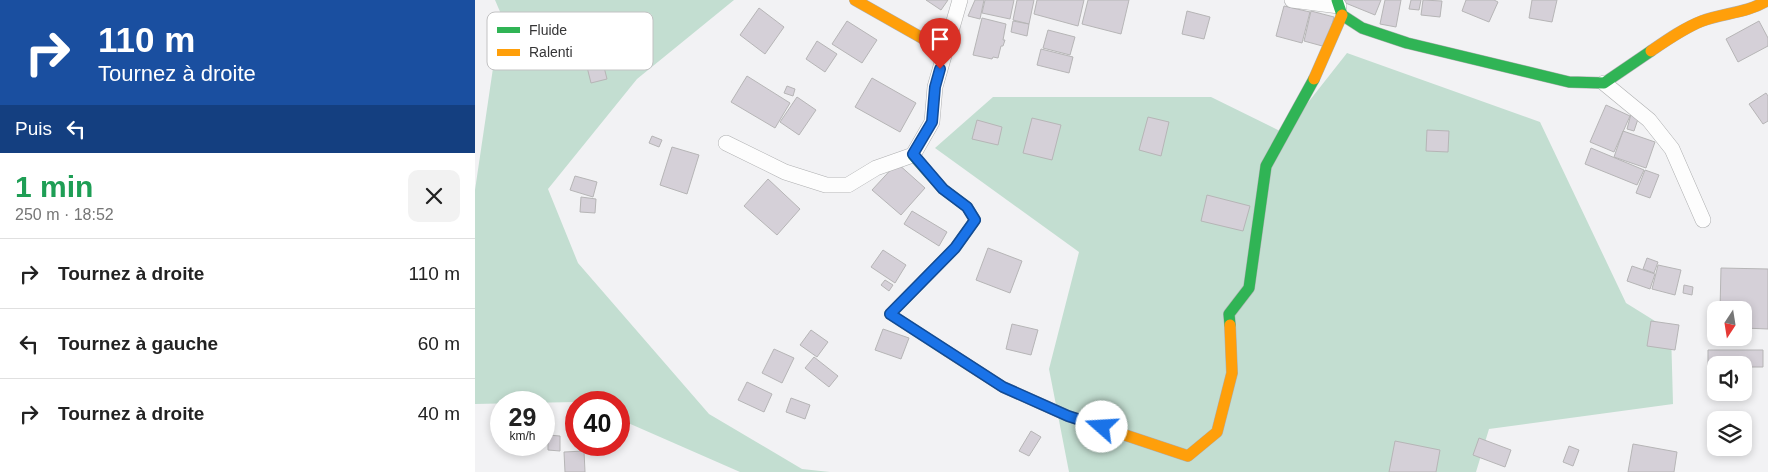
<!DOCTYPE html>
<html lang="fr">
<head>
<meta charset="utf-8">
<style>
	body { margin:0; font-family:Arial,sans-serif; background:#f2f2f2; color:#222; height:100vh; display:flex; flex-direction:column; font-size:19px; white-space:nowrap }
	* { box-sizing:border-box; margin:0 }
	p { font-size:16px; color:#767676 }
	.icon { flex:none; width:28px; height:28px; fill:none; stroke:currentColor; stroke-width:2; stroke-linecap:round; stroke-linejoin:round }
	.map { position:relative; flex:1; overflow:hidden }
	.side { display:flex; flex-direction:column; background:#fff; width:475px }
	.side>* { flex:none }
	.top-card { background:#1a4fa0; color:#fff; overflow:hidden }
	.needle { width:32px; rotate:192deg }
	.buttons { position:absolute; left:1232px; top:301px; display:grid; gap:10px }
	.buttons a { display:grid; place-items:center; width:45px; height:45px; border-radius:10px; background:#fff; box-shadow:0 2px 8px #0003; font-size:25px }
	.speed { position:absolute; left:15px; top:391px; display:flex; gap:10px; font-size:25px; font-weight:700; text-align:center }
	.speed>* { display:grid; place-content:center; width:65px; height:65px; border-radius:50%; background:#fff; box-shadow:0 2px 8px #0003; line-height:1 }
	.speed small { font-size:12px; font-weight:400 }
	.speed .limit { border:8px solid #d22; background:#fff; color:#111 }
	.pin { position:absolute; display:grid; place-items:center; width:42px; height:42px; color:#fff; margin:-51px -21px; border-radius:50% 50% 50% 0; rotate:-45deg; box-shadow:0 0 5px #0007 }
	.pin .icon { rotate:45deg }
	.me { position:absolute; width:55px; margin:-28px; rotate:289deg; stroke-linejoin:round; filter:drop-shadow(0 0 4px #0008) }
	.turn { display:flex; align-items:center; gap:18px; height:105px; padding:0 15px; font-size:22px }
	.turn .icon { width:65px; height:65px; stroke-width:2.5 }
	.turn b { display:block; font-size:35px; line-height:42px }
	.then { display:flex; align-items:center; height:48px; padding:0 15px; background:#0003; gap:10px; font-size:19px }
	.round { display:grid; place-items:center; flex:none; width:52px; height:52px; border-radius:10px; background:#f2f2f2 }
	.headline { display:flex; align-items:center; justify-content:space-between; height:85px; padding:0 15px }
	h1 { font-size:30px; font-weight:700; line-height:38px; color:#1e9e55 }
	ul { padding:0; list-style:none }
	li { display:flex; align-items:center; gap:15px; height:70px; padding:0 15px; border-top:1px solid #e0e0e0 }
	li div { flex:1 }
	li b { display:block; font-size:19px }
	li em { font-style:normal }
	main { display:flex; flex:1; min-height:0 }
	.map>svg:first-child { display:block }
</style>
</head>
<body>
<main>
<section class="side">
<div class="top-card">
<div class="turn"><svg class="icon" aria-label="right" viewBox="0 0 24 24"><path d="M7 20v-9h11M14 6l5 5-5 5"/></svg><div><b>110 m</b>Tournez à droite</div></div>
<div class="then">Puis<svg class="icon" aria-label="left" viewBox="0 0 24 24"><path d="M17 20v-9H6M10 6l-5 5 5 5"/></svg></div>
</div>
<div class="headline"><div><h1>1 min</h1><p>250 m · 18:52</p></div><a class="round"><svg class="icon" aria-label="close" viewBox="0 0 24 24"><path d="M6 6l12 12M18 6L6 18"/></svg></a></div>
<ul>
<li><svg class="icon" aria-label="right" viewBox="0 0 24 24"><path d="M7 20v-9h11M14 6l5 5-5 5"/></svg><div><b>Tournez à droite</b></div><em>110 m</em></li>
<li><svg class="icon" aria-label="left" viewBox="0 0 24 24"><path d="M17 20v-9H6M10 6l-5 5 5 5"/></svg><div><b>Tournez à gauche</b></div><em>60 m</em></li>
<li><svg class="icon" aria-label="right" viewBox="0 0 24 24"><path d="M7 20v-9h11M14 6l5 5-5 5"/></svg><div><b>Tournez à droite</b></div><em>40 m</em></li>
</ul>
</section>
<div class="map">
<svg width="1293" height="472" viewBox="0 0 1293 472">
	<rect width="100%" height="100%" fill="#f2f2f4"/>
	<!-- forest -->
	<path fill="#c3ded1" d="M20 0H259L162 79 73 189 103 263 234 414 327 469 355 472H265L144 419V402H103L0 404V190L26 14Z
		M872 53 1065 122 1151 303 1196 331 1198 404 1014 429 1001 472H594L574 369 604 252 460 148 518 97H736L809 133Z"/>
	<!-- building -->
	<path fill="#d5d0d8" stroke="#b6b5b6" d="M451 0H473L466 10Z
		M500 0H509L505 19 493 16Z
		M510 0H539L535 19 507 13Z
		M542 0H559L554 24 538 20Z
		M562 0H609L603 26 559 14Z
		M613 0H654L646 34 607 24Z
		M869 0H906L900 15 868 2Z
		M910 0H926L921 27 905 24Z
		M936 0H946L944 10 934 9Z
		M948 0 967 1 965 17 946 15Z
		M991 0H1019L1023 2 1014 22 987 11Z
		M1057 0H1082L1077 22 1054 18Z
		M809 6 835 12 827 43 801 36Z
		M284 8 309 27 290 54 265 35Z
		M712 11 735 17 729 39 707 34Z
		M836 11 859 17 851 47 829 41Z
		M507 18 531 24 528 40H530L528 46H526L523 58 518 57 517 59 498 55Z
		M372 21 402 40 387 63 357 44Z
		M538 21 554 24 552 36 536 32Z
		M1284 21 1293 38V46L1263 62 1251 39Z
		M573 30 600 37 595 55 568 48Z
		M342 41 362 54 350 72 331 59Z
		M124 47 132 79 116 83 108 51Z
		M566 49 598 57 594 73 562 65Z
		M272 76 315 103 300 128 256 102Z
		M397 78 441 103 425 132 380 107Z
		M312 86 320 89 318 96 309 93Z
		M1291 93 1293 96V121L1288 124 1274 104Z
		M322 97 341 110 324 135 305 122Z
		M1131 105 1155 116 1139 152 1115 142Z
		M1156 114 1164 116 1159 131 1152 129Z
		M673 117 694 122 686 156 664 150Z
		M557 118 586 125 577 160 548 153Z
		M502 120 527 127 523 145 497 139Z
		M952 130 974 131 973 152 951 151Z
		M1148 131 1180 142 1171 168 1139 157Z
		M177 136 187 140 184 147 174 143Z
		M197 147 224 155 212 194 185 185Z
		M1116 148 1169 170 1162 185 1110 164Z
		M422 163 450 188 426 215 397 190Z
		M1170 170 1184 175 1175 198 1161 193Z
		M100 176 122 182 118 197 95 190Z
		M293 179 325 209 302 235 269 206Z
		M732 195 775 206 768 231 726 221Z
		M106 197 121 199 120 213 105 212Z
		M437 211 472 232 464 246 429 224Z
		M513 248 547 261 535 293 501 280Z
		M408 250 431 265 420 283 396 267Z
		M1172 258 1183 262 1179 273 1168 269Z
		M1183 265 1206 270 1200 295 1177 289Z
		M1157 266 1180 274 1175 289 1152 281Z
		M1246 268 1293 269V329L1269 328V310H1245Z
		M410 280 418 285 414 291 406 285Z
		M1209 285 1218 287 1217 295 1208 293Z
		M1176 321 1204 325 1200 350 1172 346Z
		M537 324 563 330 556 355 531 349Z
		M408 329 434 338 426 359 400 350Z
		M336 330 353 342 342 357 325 345Z
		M299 349 319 358 307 383 287 373Z
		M1233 350H1288V367H1269V365L1233 367Z
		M339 357 363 376 354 387 330 368Z
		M272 382 297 394 289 412 263 400Z
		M316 398 335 405 330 419 311 412Z
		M556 431 566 437 554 456 544 451Z
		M73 435 85 436V451L73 450Z
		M1004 438 1036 450 1030 467 998 455Z
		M920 441 965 450 961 472H914Z
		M1158 444 1202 452 1199 472H1153Z
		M1094 446 1104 450 1098 466 1088 462Z
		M109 451 110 472H90L89 452Z"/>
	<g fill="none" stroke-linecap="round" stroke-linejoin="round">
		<defs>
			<path id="street" d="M817 0 864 6
				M1129 83 1174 120 1197 149 1228 220
				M251 143 310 172 351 185H373L401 168 438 155 457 122 460 87 485 0"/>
			<path id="fast" d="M862 0 867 15 887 28 932 43 1094 82 1129 83 1176 51
				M438 155 468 189 492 207 500 220 480 248 415 314 472 351
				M755 325 754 314 774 288 791 166 839 79"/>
			<path id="slow" d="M380 0 470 51
				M1176 51C1192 40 1209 28 1227 21 1248 13 1273 13 1293 0
				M839 79 867 15
				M472 351 528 387 593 416 713 456 742 432 757 373 755 325"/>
		</defs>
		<!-- street casing -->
		<use href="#street" stroke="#aeafb0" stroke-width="16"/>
		<!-- fast casing -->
		<use href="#fast" stroke="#aeafb0" stroke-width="12"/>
		<!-- slow casing -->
		<use href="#slow" stroke="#aeafb0" stroke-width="12"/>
		<!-- street -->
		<use href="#street" stroke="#fdfdfd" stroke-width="15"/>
		<!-- fast -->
		<use href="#fast" stroke="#30b455" stroke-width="11"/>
		<!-- slow -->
		<use href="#slow" stroke="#ff9f0a" stroke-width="11"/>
	</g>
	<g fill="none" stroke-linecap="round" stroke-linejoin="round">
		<defs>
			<path id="route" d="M465 69 460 87 457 122 438 154 468 189 492 207 500 220 480 248 415 314 528 387 593 416 627 427"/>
		</defs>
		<!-- route casing -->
		<use href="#route" stroke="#114b97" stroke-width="12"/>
		<!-- route -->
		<use href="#route" stroke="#1a73e8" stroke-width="9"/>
	</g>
	<!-- legend -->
	<rect x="12" y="12" width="166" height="58" rx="8" fill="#fff" stroke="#c2c2c3" stroke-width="1"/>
	<rect x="22" y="27" width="23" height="6" fill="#30b455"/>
	<rect x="22" y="49" width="23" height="7" fill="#ff9f0a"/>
	<g font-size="14" fill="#353536">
		<text x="54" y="35">Fluide</text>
		<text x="54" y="57">Ralenti</text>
	</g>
</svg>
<div class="buttons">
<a><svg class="needle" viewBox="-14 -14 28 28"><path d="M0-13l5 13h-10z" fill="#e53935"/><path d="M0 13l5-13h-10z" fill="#767676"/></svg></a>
<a><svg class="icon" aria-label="sound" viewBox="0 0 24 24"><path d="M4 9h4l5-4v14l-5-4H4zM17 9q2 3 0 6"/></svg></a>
<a><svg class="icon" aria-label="layers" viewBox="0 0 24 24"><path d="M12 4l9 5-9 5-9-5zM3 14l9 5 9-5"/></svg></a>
</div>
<div class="speed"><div>29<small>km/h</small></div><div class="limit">40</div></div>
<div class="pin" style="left:465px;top:69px;background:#d93025"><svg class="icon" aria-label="arrive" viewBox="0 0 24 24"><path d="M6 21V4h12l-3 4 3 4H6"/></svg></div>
<svg class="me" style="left:627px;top:427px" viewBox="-20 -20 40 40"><circle r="19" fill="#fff"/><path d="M0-13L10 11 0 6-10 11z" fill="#1a73e8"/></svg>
</div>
</main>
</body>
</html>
